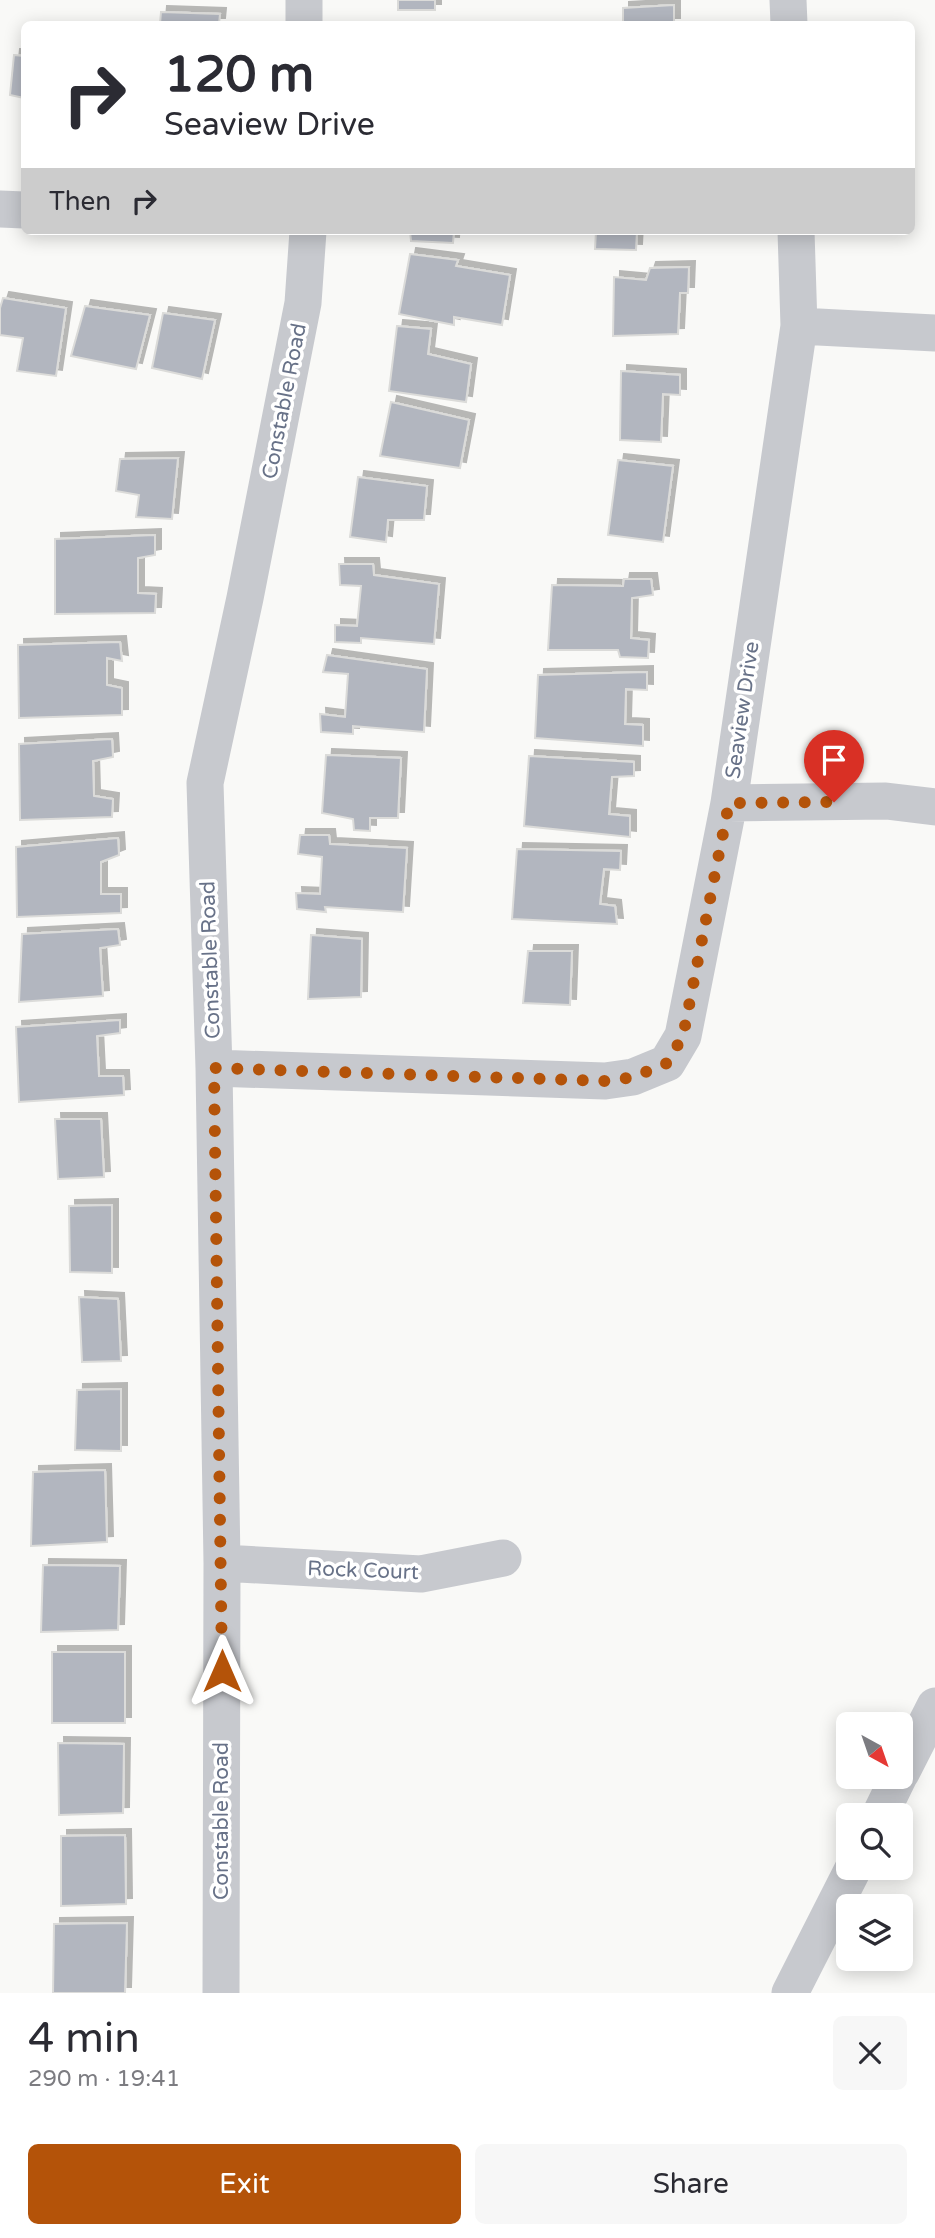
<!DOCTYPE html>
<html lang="en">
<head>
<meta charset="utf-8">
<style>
	body { margin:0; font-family:"Varela Round",sans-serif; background:#f7f7f7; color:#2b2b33; height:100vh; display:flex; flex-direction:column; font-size:26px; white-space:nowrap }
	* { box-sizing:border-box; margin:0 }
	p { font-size:23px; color:#7c7c81 }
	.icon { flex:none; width:38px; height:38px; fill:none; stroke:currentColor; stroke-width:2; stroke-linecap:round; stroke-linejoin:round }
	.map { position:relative; height:1993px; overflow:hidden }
	.side { display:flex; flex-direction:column; background:#fff; flex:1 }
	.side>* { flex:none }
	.guide { position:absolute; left:21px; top:21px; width:894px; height:214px; border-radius:10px; box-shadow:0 4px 18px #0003; background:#fff; color:#2b2b33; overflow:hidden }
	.needle { width:46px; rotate:140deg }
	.tools { position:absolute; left:836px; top:1712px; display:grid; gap:14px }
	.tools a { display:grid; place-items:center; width:77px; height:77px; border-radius:10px; background:#fff; box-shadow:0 4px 18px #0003; font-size:35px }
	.pin { position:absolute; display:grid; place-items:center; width:60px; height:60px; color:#fff; margin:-72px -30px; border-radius:50% 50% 50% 0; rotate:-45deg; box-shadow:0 0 7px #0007 }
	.pin .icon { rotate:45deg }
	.me { position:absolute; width:77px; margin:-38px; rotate:0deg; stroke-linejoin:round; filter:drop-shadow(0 0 5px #0008) }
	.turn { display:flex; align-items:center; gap:24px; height:147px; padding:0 28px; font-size:32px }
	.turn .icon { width:91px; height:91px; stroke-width:2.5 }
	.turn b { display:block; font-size:49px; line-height:60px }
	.then { display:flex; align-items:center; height:66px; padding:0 28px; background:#0003; gap:14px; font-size:26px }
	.round { display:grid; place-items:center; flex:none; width:74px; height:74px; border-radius:10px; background:#f7f7f7 }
	.overview { display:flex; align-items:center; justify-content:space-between; height:119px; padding:0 28px }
	h1 { font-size:42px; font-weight:600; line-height:52px }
	.button { display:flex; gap:14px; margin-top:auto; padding:14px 28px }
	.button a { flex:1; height:80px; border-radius:10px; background:#b45309; color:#fff; font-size:28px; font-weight:600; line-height:80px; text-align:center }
	.button a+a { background:#f7f7f7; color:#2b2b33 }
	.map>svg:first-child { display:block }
</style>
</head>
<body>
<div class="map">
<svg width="935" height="1993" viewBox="0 0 935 1993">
	<defs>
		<filter id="shadow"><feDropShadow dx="6" dy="-6" stdDeviation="0" flood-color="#0004"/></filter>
	</defs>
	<rect width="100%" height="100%" fill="#f9f9f7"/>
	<!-- building -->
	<path fill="#b2b6bf" stroke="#dbdbd9" stroke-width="2" filter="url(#shadow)" d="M398 0H435V10H398Z
		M674 5V24H623V8Z
		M161 12 220 14 219 24H160Z
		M14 55 24 56V98L10 95Z
		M410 231H454L453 243 411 241Z
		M596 231H637L636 250 595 249Z
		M410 254 458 260 456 266 510 275 502 325 454 317V325L399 314Z
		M689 267 688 293H680L678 334 613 336 614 277 646 280 650 268Z
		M3 298 66 308 56 376 17 371 23 338 0 335V308Z
		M85 306 150 315 136 369 71 356Z
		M163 313 215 320 202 379 152 368Z
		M397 326 431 329 428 354 471 364 466 402 389 391Z
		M621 371 680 375V395L663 394 661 442 620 440Z
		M391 402 469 420 460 468 380 456Z
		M178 458 172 519 136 517 139 495 116 491 120 459Z
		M618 460 673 466 663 542 608 535Z
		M358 477 427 486 424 520H388L386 542 350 537Z
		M155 535V555L138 558V593L156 594 155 613 55 614V539Z
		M339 564H373L374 575 439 584 434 644 361 638V643L335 642V625L357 626 361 586 340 585Z
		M624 579H651L653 595 632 598 631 638 649 640 648 658 620 657 618 650H548L552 585 623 586Z
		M120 642 122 661 107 658V685L122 688V715L19 718 18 645Z
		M327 655 427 669 424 732 353 726V734L321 732 320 714 345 717 348 674 323 672Z
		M647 672V690L626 689 625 724 643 725V746L535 738 538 675Z
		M112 739 113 757 93 761 94 796 113 799 112 817 20 820 19 744Z
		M326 755 401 758 398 818H370V831L354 830 353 819 322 813Z
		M529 756 634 762V776L612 777 609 814 630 816V837L524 826Z
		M300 835H329L330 844 407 848 403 912 325 907 326 912 297 909 296 893 320 894 322 857 298 854Z
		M118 838 119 855 101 862V894H121V913L17 917 16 847Z
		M517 849 621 851 620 870 604 869 600 904 615 906 617 924 512 919Z
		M118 929 120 945 100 948 103 996 19 1002 22 934Z
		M311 935 362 939 361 997 308 999Z
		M528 951H572L570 1005 523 1003Z
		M120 1020V1033L97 1036 99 1076H123L124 1095 19 1102 16 1027Z
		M55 1119H101L104 1177 58 1179Z
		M112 1205V1273L70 1272 69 1206Z
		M79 1297 118 1299 121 1361 82 1362Z
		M121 1389V1451L75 1450 77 1390Z
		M105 1470 107 1542 31 1546 33 1472Z
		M43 1565 120 1566 118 1630 41 1632Z
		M52 1652H125V1723H52Z
		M58 1743 124 1744 123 1813 59 1815Z
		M125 1835 126 1904 61 1906V1836Z
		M127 1923 125 1993H53L54 1924Z"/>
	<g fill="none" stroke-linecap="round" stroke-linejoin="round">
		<!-- minor -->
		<path stroke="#c7c9ce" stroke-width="37" d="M304 0V24
			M788 0 789 24
			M0 209 24 210
			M799 326 935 333
			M729 803 886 801 935 807
			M214 1068 605 1081 633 1077 667 1063 683 1036 729 803 799 326 796 231
			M222 1563 421 1574 503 1558
			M901 1773 935 1706
			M880 1815 899 1776
			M221 1993 222 1563 214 1068 205 783 245 598 303 303 308 231
			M790 1993 854 1867"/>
	</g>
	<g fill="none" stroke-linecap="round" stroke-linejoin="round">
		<!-- route -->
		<path stroke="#b45309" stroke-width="12" stroke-dasharray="0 21.6" d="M222 1671 214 1068 605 1081 634 1077 667 1063 683 1036 729 803 834 802"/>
	</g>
	<g text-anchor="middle" stroke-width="7" stroke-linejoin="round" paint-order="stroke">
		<!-- street labels -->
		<g font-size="21" fill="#687288" stroke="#fff">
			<text transform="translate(284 401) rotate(-79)" y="7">Constable Road</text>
			<text transform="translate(742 710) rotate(-82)" y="7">Seaview Drive</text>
			<text transform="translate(210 960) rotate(-92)" y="7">Constable Road</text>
			<text transform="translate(363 1570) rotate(2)" y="7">Rock Court</text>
			<text transform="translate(221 1821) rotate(-90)" y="7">Constable Road</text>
		</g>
	</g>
</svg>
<div class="tools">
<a><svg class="needle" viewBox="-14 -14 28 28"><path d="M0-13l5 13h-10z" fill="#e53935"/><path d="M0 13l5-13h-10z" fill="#7c7c81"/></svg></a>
<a><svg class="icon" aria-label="search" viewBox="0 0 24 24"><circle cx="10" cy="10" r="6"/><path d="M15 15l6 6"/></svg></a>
<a><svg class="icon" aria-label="layers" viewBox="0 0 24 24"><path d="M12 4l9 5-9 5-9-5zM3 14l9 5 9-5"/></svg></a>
</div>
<div class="pin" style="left:834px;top:802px;background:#d93025"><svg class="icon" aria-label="arrive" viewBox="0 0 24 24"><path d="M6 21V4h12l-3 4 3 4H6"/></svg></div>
<svg class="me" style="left:222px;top:1671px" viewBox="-20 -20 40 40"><path d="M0-17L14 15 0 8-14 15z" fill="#b45309" stroke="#fff" stroke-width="4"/></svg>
<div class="guide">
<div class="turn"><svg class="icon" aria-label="right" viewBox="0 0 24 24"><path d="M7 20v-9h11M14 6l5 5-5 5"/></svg><div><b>120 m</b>Seaview Drive</div></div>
<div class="then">Then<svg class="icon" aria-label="right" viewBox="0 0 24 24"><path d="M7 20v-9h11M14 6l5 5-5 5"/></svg></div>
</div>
</div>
<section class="side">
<div class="overview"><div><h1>4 min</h1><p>290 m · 19:41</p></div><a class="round"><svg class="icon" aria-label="close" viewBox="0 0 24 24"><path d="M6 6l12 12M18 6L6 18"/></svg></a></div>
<div class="button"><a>Exit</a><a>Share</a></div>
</section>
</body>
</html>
